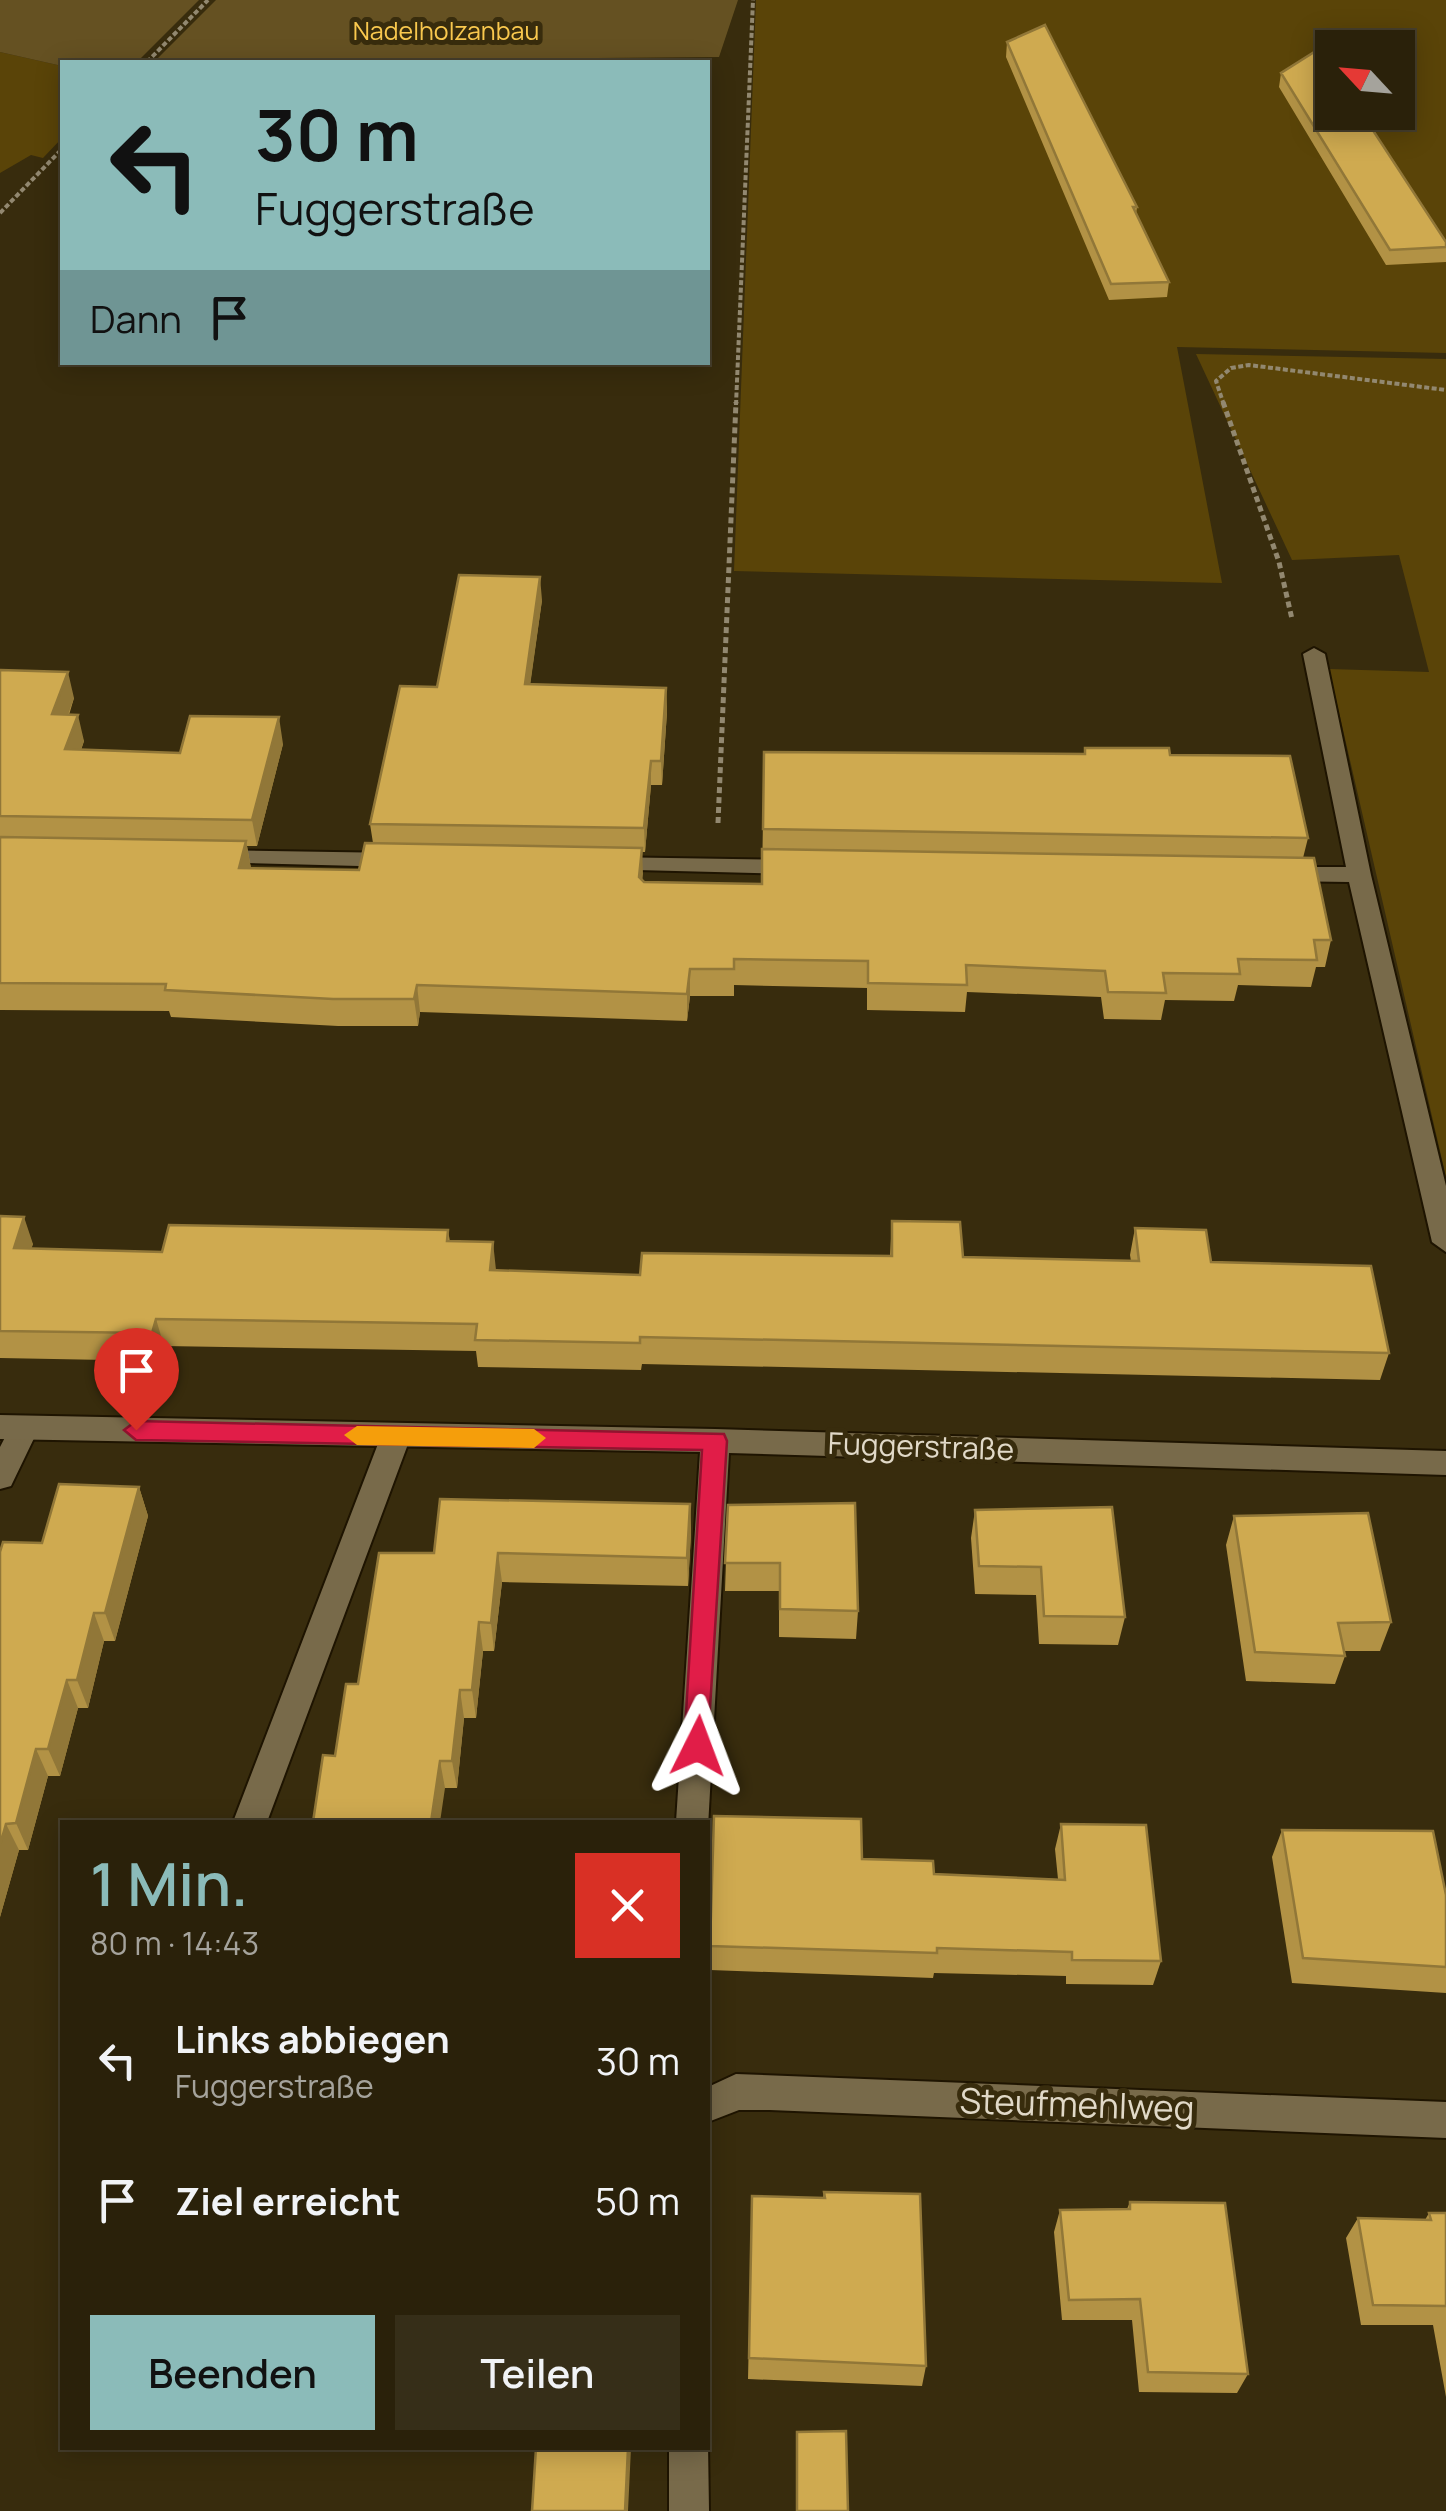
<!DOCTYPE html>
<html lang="de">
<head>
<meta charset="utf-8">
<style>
	body { margin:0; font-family:Manrope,sans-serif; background:#362e18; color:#f1f3f6; height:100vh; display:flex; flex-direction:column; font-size:38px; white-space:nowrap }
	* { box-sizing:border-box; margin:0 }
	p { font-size:32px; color:#a5a39c }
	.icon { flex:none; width:55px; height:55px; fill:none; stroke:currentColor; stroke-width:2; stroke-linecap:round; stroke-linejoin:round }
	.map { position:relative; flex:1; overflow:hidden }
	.panel { position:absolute; left:60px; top:1820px; width:650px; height:630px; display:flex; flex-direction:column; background:#2a210a; border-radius:0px; box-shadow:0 5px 25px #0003,0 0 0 2px #463e2b }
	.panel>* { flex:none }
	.banner { position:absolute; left:60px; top:60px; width:650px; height:305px; border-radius:0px; box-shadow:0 5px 25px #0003,0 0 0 2px #463e2b; background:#8bbbb9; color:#111; overflow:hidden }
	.needle { width:65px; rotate:296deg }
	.controls { position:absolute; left:1315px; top:30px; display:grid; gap:20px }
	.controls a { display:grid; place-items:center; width:100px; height:100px; border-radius:0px; background:#2a210a; box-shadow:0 5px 25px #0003,0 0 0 2px #463e2b; font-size:50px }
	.pin { position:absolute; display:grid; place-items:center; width:85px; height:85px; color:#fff; margin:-102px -42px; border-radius:50% 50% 50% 0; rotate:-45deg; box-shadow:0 0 10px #0007 }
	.pin .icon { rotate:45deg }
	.me { position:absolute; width:110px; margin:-55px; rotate:3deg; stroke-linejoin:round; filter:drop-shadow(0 0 8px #0008) }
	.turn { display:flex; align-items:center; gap:35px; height:210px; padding:0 30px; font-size:45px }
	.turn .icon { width:130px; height:130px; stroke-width:2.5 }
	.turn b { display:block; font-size:70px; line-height:85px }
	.then { display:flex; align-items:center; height:95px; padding:0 30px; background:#0003; gap:20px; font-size:38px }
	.round { display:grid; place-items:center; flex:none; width:105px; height:105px; border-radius:0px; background:#362e18 }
	.headline { display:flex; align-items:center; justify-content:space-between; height:170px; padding:0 30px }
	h1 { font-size:60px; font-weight:600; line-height:75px; color:#8bbbb9 }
	.action { display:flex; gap:20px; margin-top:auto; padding:20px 30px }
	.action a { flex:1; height:115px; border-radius:0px; background:#8bbbb9; color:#111; font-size:40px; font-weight:600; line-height:115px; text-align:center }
	.action a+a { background:#362e18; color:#f1f3f6 }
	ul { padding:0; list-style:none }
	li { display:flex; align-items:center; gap:30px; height:140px; padding:0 30px }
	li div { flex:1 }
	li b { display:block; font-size:38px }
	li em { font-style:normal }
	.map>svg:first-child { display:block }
</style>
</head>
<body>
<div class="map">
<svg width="1446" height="2511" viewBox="0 0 1446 2511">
	<rect width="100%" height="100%" fill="#382c0d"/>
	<!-- green -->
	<path fill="#5a4408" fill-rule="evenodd" d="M756 0H1446V353L1177 347 1222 583 734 571ZM1332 48H1398V112H1332Z
		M0 52 62 66V138L43 158 31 155 0 173Z
		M1196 354 1446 359V1177L1329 669 1429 672 1399 555 1292 560Z"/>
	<!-- forest -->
	<path fill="#655122" d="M0 0H199L137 62 62 66 0 52Z
		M216 0H738L719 57 154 62Z"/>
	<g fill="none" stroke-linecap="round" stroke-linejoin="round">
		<defs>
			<path id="service" d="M24 1416 34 1420 39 1428 11 1486 0 1489V1447L14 1420Z
				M396 1424 406 1428 411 1436 267 1822H233L381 1436 386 1428Z"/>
			<path id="minor" d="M1314 648 1325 654 1371 875 1446 1186V1252L1432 1242 1349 882 1280 881 1268 874 1280 867H1346L1303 654Z
				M215 850 397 853 409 860 397 867 207 862V852Z
				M605 857 797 860 809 867 797 874 597 869V859Z
				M0 1415 715 1429 1446 1451V1475L729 1453 708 1827V1822H676L700 1452 0 1439Z
				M736 2074 1446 2102V2138L770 2110H739L708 2122V2087Z
				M708 2444 709 2511H669V2448Z"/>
		</defs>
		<!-- service casing -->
		<use href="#service" stroke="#1e1401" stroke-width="4"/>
		<!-- minor casing -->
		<use href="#minor" stroke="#1e1401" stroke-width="4"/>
		<!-- path-far1 -->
		<path stroke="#928870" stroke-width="4" stroke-dasharray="5 2.5" stroke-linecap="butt" d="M147 62 208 0
			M0 213 62 149
			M736 405 753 0
			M1224 405 1216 381 1231 368 1249 365 1446 390"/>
		<!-- path -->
		<path stroke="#928870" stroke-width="5" stroke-dasharray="6 4" stroke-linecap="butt" d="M1223 402 1279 562 1292 619
			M718 823 736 402"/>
		<!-- service -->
		<use href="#service" fill="#786a4a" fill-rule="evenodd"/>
		<!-- minor -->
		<use href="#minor" fill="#786a4a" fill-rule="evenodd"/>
	</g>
	<!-- wall -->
	<path fill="#b29245" d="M1007 42 1137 207 1136 214 1169 282 1167 297 1109 300 1006 57Z
		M1281 73 1446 242V262L1386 265 1279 87Z
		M542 600 530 684 666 688 667 712 662 785H651L645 852H642V880L644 882 762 884 764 752 1084 754 1085 748 1170 755 1308 838 1303 858 1331 940 1325 967H1316L1311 987 1238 985 1234 1001 1165 1000 1161 1020 1104 1019 1101 997 967 992 965 1012 867 1010V988L734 985V996H690L687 1021 420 1012 418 1026H338L171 1017 169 1011 0 1010V670L74 698 69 715 84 741 81 750 180 753 283 744 257 846H247L251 869 359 870 373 843 370 824 437 687Z
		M0 1216 33 1244 31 1248 162 1252 448 1230 450 1242 496 1270 640 1275 890 1256 892 1221 963 1257 1131 1261 1130 1255 1135 1228 1211 1262 1389 1353 1380 1380 642 1364 641 1370 478 1367 476 1351 164 1346 160 1361 0 1358Z
		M139 1487 148 1516 115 1641H104L88 1708H78L60 1776H48L28 1850H19L0 1917V1552L42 1543Z
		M690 1504 691 1533 688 1586 502 1582 494 1651H483L476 1718H464L457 1788H445L335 1756 358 1684 434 1553Z
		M728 1505 858 1611 856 1639 779 1637V1591H725Z
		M975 1510 1125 1617 1118 1645 1039 1644 1036 1595 975 1594 971 1538Z
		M1234 1516 1391 1622 1380 1651H1344L1345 1656 1335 1684 1246 1681 1226 1545Z
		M1061 1824 1161 1961 1153 1985 1066 1984V1976L934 1973 933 1978 710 1970V1946L862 1859 934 1874 1058 1879 1055 1849Z
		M1282 1830 1446 1895V1993L1292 1983 1272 1857Z
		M824 2192 926 2366 922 2386 748 2379 752 2196 823 2198Z
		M1130 2202 1248 2374 1237 2393 1139 2392 1132 2320H1062L1054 2232 1060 2210 1127 2209Z
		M1429 2213H1446V2397L1433 2325H1361L1346 2238 1358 2218 1425 2220Z
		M797 2432 848 2511H796Z"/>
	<!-- shaded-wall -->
	<path fill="#917738" d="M540 577 542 600 527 708 525 684Z
		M68 672 74 698 59 740 52 714Z
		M666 688 667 712 662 785 661 761Z
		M78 715 84 741 72 776 65 749Z
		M279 717 283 744 257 846 252 820Z
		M651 761V785L645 852 644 828Z
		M246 841 251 868 244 895 239 868Z
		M642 848 643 874 640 904 639 877Z
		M690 969V996L687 1021V994Z
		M417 985 420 1012 418 1026 414 999Z
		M24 1217 33 1244 23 1275 14 1248Z
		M493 1242 496 1270 493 1297 490 1270Z
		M156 1319 164 1346 160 1361 152 1333Z
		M139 1487 148 1516 115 1641 105 1613Z
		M690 1504 691 1533 688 1586 687 1558Z
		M498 1553 502 1582 494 1651 491 1623Z
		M94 1613 104 1641 88 1708 77 1680Z
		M479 1622 483 1651 476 1718 472 1690Z
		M67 1680 78 1708 60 1776 48 1749Z
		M460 1690 464 1718 457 1788 452 1761Z
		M36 1749 48 1776 28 1850 16 1823Z
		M440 1761 445 1788 440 1822H431Z
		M6 1824 19 1850 0 1917V1845Z
		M628 2448H631L628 2511H625Z"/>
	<!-- building -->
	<path fill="#cfaa50" stroke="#917738" stroke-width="2.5" d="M1045 25 1137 207H1133L1169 282 1111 284 1007 42Z
		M1319 49 1332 70V112H1361L1446 242V247L1390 250 1281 73Z
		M459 575 540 577 525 684 666 688 661 761H651L644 828 370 824 400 686 437 687Z
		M0 670 68 672 52 714 78 715 65 749 180 753 190 716 279 717 252 820 0 816Z
		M1085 748H1169L1170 755 1290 756 1308 838 763 829 764 752 1085 754Z
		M0 837 246 841 239 868 359 870 365 843 642 848 639 877 644 882 762 884V849L1314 858 1331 940H1314L1317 960 1238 959 1240 974 1163 973 1166 993 1108 992 1105 971 966 965 967 985 868 983V961L734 959V969H690L687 994 417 985 414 999H333L165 990 166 984 0 983Z
		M0 1216 24 1217 14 1248 162 1252 169 1225 448 1230 447 1241 493 1242 490 1270 640 1275 642 1253 892 1256V1221L960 1222 963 1257 1139 1261 1135 1228 1206 1230 1211 1262 1371 1266 1389 1353 640 1337V1343L475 1340 477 1324 156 1319 152 1333 0 1331Z
		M59 1484 139 1487 105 1613H94L77 1680H67L48 1749H36L16 1823 6 1824 0 1845V1552L3 1542 42 1543Z
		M440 1499 690 1504 687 1558 498 1553 491 1623 479 1622 472 1690H460L452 1761H440L431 1822H313L323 1755 335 1756 346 1684H358L379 1553H434Z
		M855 1503 858 1611 780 1609V1563H725L728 1505Z
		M1112 1507 1125 1617 1044 1616 1041 1567 979 1566 975 1510Z
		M1368 1513 1391 1622 1338 1623 1345 1656 1255 1652 1234 1516Z
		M714 1816 861 1819 862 1859 933 1861 934 1874 1065 1880 1061 1824 1146 1825 1161 1961 1072 1960V1952L937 1948V1953L710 1946Z
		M1282 1830 1433 1831 1446 1895V1967L1303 1958Z
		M824 2192 920 2194 926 2366 749 2358 752 2196 825 2198Z
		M1130 2202 1225 2203 1248 2374 1148 2372 1140 2299 1069 2300 1060 2210 1130 2209Z
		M1429 2213H1446V2306L1373 2305 1358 2218 1431 2220Z
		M846 2431 848 2511H797V2432Z
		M536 2448H628L625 2511H532Z"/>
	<!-- route -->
	<path fill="#e11d48" stroke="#92132f" stroke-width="2.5" d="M136 1421 724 1434 727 1441 707 1755 698 1758 688 1755 684 1746 702 1450 136 1440 124 1430Z"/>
	<!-- slow -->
	<path fill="#f59e0b" d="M357 1426 534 1429 546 1438 534 1448 357 1445 344 1435Z"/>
	<g text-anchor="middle" stroke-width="10" stroke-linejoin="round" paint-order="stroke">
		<!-- far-park labels -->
		<g font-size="25" fill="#f9c84e" stroke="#382c0d">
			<text x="446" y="40">Nadelholzanbau</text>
		</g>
		<!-- street labels -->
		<g font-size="30" fill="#e1d9c8" stroke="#382c0d">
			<text transform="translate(921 1447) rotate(2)" y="10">Fuggerstraße</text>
		</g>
		<!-- near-street labels -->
		<g font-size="35" fill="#e1d9c8" stroke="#382c0d">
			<text transform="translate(1077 2105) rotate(2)" y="12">Steufmehlweg</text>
		</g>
	</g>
</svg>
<div class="controls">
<a><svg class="needle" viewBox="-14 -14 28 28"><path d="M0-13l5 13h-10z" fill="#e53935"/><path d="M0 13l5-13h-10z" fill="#a5a39c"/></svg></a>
</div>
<div class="pin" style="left:136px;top:1430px;background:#d93025"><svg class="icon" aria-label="arrive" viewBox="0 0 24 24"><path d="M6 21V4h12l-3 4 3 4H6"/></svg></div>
<svg class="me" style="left:698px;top:1746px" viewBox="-20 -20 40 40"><path d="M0-17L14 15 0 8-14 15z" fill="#e11d48" stroke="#fff" stroke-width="4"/></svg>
<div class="banner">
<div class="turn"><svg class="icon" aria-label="left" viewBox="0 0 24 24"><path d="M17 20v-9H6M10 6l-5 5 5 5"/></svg><div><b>30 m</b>Fuggerstraße</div></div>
<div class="then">Dann<svg class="icon" aria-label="arrive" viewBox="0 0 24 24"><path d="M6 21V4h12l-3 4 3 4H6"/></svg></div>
</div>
<section class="panel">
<div class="headline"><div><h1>1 Min.</h1><p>80 m · 14:43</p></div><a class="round" style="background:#d93025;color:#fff"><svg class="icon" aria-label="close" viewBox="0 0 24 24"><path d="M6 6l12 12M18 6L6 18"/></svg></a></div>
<ul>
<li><svg class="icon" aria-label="left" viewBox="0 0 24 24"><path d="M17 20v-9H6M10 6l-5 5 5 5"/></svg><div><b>Links abbiegen</b><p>Fuggerstraße</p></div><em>30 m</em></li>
<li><svg class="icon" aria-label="arrive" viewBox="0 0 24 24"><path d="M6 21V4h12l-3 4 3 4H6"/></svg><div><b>Ziel erreicht</b></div><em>50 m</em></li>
</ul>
<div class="action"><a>Beenden</a><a>Teilen</a></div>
</section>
</div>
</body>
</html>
